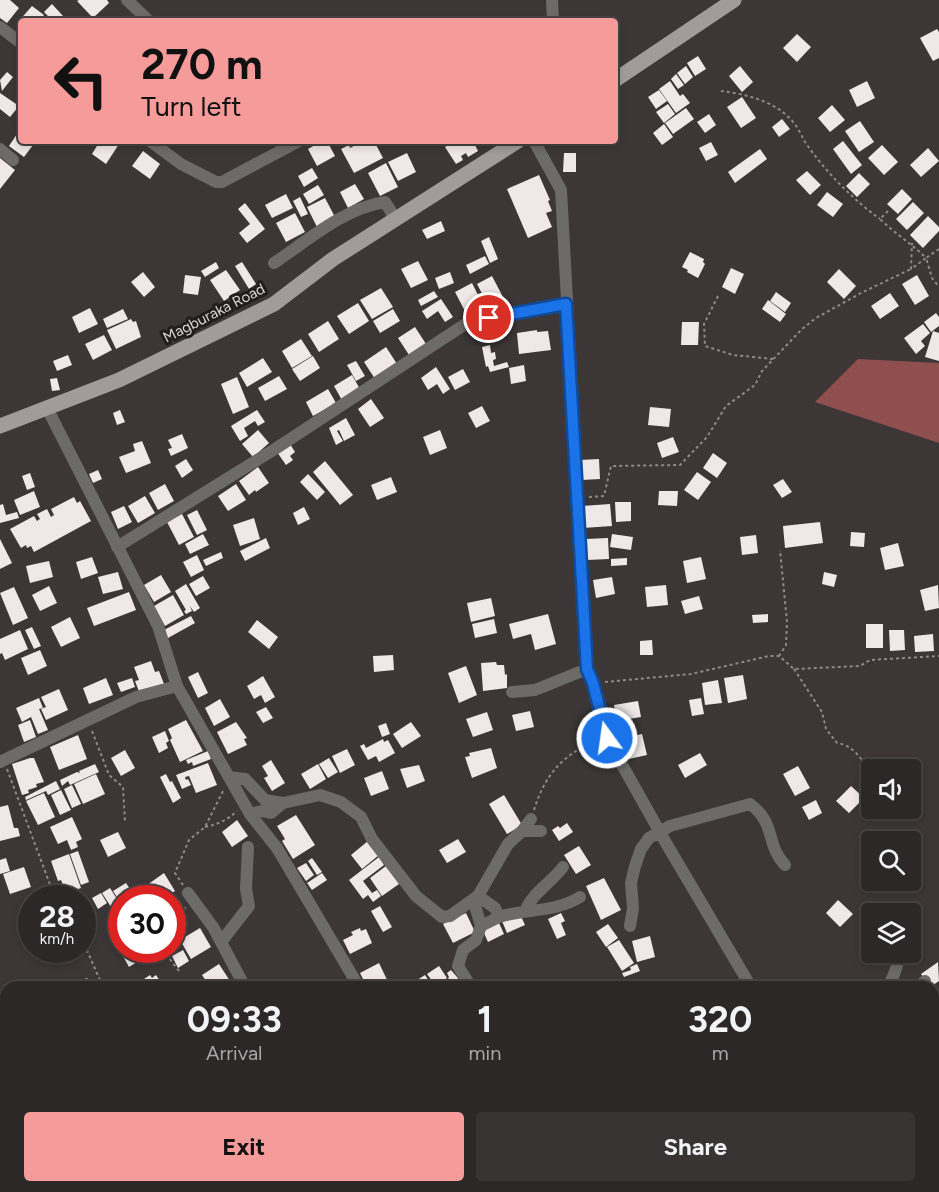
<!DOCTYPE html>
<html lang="en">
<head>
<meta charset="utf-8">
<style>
	body { margin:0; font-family:Figtree,sans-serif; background:#393434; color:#f1f3f6; height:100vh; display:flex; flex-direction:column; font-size:22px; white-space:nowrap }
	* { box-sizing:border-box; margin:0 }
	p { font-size:20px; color:#a7a6a8 }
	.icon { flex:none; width:33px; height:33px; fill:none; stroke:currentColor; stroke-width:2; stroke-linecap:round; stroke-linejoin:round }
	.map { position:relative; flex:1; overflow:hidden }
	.side { position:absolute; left:0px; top:981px; width:939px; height:212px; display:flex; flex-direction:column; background:#2d2828; border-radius:18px 18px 0 0; box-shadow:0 3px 9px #0003,0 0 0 2px #484445 }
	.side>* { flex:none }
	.guide { position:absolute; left:18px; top:18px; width:600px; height:126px; border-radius:6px; box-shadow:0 3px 9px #0003,0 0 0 2px #484445; background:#f59b9a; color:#111; overflow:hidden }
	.buttons { position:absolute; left:861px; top:759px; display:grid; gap:12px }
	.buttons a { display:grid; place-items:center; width:60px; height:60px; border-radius:6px; background:#2d2828; box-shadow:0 3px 9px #0003,0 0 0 2px #484445; font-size:30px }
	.speed { position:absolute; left:18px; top:885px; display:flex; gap:12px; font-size:30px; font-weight:700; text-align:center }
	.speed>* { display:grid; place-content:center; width:78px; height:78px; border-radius:50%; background:#2d2828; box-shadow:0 3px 9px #0003,0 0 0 2px #484445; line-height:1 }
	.speed small { font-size:15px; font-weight:400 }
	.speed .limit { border:9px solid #d22; background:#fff; color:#111 }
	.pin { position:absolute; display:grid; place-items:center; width:51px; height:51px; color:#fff; margin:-26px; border:3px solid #fff; border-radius:50%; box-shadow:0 2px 6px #0007 }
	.me { position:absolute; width:66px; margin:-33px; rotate:346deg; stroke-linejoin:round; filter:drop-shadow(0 0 4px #0008) }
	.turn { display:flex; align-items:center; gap:21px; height:126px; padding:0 24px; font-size:27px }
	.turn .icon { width:78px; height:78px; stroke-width:2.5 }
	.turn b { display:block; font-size:42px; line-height:51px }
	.eta { display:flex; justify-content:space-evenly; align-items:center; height:102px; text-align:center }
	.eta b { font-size:36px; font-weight:700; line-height:42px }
	.action { display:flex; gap:12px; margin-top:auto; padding:12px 24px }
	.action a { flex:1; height:69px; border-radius:6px; background:#f59b9a; color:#111; font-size:24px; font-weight:700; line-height:69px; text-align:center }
	.action a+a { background:#393434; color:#f1f3f6 }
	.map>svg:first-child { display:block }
</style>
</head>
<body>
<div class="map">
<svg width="939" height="1192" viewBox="0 0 939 1192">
	<rect width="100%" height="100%" fill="#3c3636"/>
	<!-- forest -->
	<path fill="#8f4f4e" d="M858 359 939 363V443L815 402Z"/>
	<!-- building -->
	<path fill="#f0e8e8" d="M0 0H10L19 8 7 23 0 18Z
		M79 0H107L109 3 93 18 77 1Z
		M52 4 63 16 58 21H53L44 12Z
		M32 6 44 15 42 18 45 21H21V25L18 22Z
		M937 29 939 32V58L933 61 920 38Z
		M797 34 811 47 797 62 783 48Z
		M698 56 706 69 695 76 687 63Z
		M686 66 693 77 685 84 677 73Z
		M740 66 753 82 742 92 729 76Z
		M7 72 13 77 2 91 0 80Z
		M676 74 684 85 678 89 671 79Z
		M670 81 680 96 683 94 690 103 676 113 659 89Z
		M867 81 875 98 857 107 849 90Z
		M659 90 667 101 656 109 648 97Z
		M0 93 19 106 10 117 0 109Z
		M742 97 756 118 741 128 727 107Z
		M668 104 675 114 664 123 656 112Z
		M832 105 845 120 830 132 818 118Z
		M686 108 694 119 673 134 665 123Z
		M709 114 716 125 705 133 697 122Z
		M782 119 790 129 779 137 772 127Z
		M860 121 874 142 859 152 845 131Z
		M664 124 673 137 662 145 653 133Z
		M21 128V141H36L24 157 9 146Z
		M100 141H121L106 164 92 154Z
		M322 141H327L335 156 317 166 308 149Z
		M363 141H374L383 158 354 173 341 149 349 145 350 148Z
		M454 141H458L460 145 466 141H473L478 151 468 157 466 153 461 156 463 160 456 164 445 147Z
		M843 141 862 165 851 174 833 149Z
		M711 142 718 155 706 161 699 148Z
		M882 145 898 162 884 175 868 158Z
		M928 148 939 161 921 177 910 165Z
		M760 149 767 159 735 183 728 172Z
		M143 151 160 164 150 179 132 166Z
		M407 153 416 172 398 181 388 162Z
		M564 153H576V172H563Z
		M0 158 15 170 0 189Z
		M386 163 398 187 380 196 368 173Z
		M312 168 318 178 304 187 298 176Z
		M807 171 821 185 810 195 796 180Z
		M859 173 870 184 857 197 846 186Z
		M539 175 550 200 548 201 552 211 546 213 552 227 528 238 507 189Z
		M355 184 364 199 348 208 340 192Z
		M318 185 324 195 309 204 303 194Z
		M902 189 912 199 898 214 887 204Z
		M827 192 843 204 833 217 817 205Z
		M286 194 293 208 272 218 265 205Z
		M300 197 308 214 301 217 293 201Z
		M325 198 335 217 317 227 307 207Z
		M913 202 924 213 907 230 896 219Z
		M245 203 265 229 247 243 239 233 250 224 238 209Z
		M295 213 305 232 286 242 276 223Z
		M928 216 939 227V231L923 248 910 235Z
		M441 221 445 231 427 239 422 230Z
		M489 237 498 259 490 263 481 241Z
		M690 252 704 259 703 262 705 264 698 278 687 272 688 270 682 267Z
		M485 256 489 264 470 274 466 265Z
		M418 261 428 280 411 288 401 269Z
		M216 262 219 268 205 277 201 271Z
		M242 262 256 284 249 289 235 266Z
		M731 268 744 274 735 294 722 287Z
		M839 269 856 286 844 299 827 282Z
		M226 270 240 290 224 301 210 280Z
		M143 272 155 287 144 297 131 282Z
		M450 272 454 283 439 289 435 278Z
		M185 275 201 277 198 295 183 293Z
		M917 275 929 296 915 305 902 284Z
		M492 276 504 299 489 307 477 284Z
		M472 283 485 309 468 317 455 292Z
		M381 288 393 307 372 319 360 300Z
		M434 291 438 297 421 306 418 300Z
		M776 292 791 303 785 312 770 301Z
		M890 293 899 306 880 319 871 306Z
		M441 299 453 317 445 322 438 311 427 319 422 311Z
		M768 300 786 314 780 322 762 309Z
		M358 303 369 321 349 334 337 316Z
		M90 308 98 324 79 333 72 317Z
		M123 309 128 319 107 328 103 319Z
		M393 309 400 321 380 333 373 321Z
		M936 313 939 317V326L931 332 924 322Z
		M131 319 133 322 136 321 141 337 116 349 107 330Z
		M328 321 339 339 319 352 308 334Z
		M682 322H699L698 345H681Z
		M923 324 930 333 921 341 925 346 916 354 904 338Z
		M415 327 428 347 411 358 398 338Z
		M537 330V332L548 331 551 350 519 354 517 333Z
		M933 331 939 333V361L925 357Z
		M104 335 112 350 93 360 85 344Z
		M301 339 312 356 292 368 282 351Z
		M490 345 491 353 495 352 496 359 493 360 494 366 507 362 509 367 490 372 488 366 486 367 482 347Z
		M386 347 399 367 377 382 364 362Z
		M68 355 72 365 57 371 53 361Z
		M313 356 320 368 300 381 292 369Z
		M263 358 272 372 247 387 239 373Z
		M356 361 365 376 356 381 347 365Z
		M524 365 526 381 511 384 509 368Z
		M436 367 450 389 443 394 437 384 428 390 421 378Z
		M463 369 470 382 455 390 448 377Z
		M352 375 361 391 343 402 334 386Z
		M279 376 287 389 265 401 258 388Z
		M237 377 249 407 233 414 221 384Z
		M57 378 60 390 52 391 50 379Z
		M328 389 336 403 313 416 306 402Z
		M371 399 384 418 370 427 358 409Z
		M482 406 490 421 476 428 468 413Z
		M650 407 671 409 669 427 648 425Z
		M120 410 125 422 117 425 113 413Z
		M257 410 265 422 258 426 255 421 244 428 248 436 240 441 231 426Z
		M346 418 355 435 344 441 339 430 337 431 343 441 336 445 329 428Z
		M258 430 269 443 253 457 242 444Z
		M440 430 447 448 430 455 423 437Z
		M182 434 188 448 171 456 168 449 172 448 168 440Z
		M673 437 679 452 662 458 657 443Z
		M142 441 151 463 126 473 119 457 135 451 133 444Z
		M290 444 295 452 290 456 293 460 286 465 277 452Z
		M713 453 727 463 717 478 703 468Z
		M186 459 193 470 182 478 175 466Z
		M599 459 600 479 582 480 580 460Z
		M325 461 353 495 340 505 313 472Z
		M258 467 269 483 256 492 255 490 249 495 239 481Z
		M98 470 102 479 93 483 89 474Z
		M697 472 711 482 698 500 684 490Z
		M30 473 35 487 27 490 22 476Z
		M308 474 325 492 317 500 300 482Z
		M391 477 397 492 377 500 371 485Z
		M783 479 792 492 782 498 773 485Z
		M165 484 174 501 158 510 149 493Z
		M236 484 246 500 228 511 218 496Z
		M34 491 40 507 20 515 14 500Z
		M659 491H678L677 506 658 505Z
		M145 496 155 513 138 523 128 506Z
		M74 497 77 503 80 501 91 521 34 552 31 546 27 548 26 545 21 548 10 529 34 516 37 521 40 519 37 514 47 509 51 517 54 515 51 509Z
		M615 502H631V521L616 522Z
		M3 504 6 515 17 512 19 518 0 523V505Z
		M610 504 612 526 583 528 582 506Z
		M124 506 132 522 118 529 111 512Z
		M304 507 310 519 298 525 293 513Z
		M197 510 207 530 197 535 187 515Z
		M182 514 194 537 179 545 167 522Z
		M254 518 260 539 240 546 233 525Z
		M820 522 823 543 785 548 783 526Z
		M851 532 865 533 864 547 850 546Z
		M203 534 209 545 190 554 185 544Z
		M612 534 633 537 631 550 610 547Z
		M756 535 758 553 742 555 740 537Z
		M266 538 270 548 245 561 240 551Z
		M608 538 609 559 587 560 586 539Z
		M0 539 12 563 0 569Z
		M898 543 904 566 885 570 880 548Z
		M221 552 223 558 206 566 203 560Z
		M197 555 204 570 191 577 183 562Z
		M92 557 98 573 81 579 76 562Z
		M701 557 706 579 687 583 683 561Z
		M627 558V565L611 566V559Z
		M49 561 53 577 30 583 26 566Z
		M118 572 123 589 103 594 98 577Z
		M824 572 837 575 834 587 822 584Z
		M161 575 171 592 154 602 144 585Z
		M203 576 210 588 196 596 189 584Z
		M612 577 615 594 596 598 593 580Z
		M186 584 200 608 194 612 190 606 192 611 186 614 184 611 186 610 175 591Z
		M666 585 668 605 647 607 645 587Z
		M938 585 939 608 925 611 920 590Z
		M49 586 57 603 40 611 32 595Z
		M14 587 28 618 13 625 0 593Z
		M129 592 136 610 94 626 87 608Z
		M173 595 184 615 165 626 154 606Z
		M699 596 703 609 685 614 681 601Z
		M491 598 495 616 471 622 467 603Z
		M548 614 556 644 535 650 531 634 513 639 509 624Z
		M768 614V622L753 623 752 615Z
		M191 616 195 623 168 638 164 630Z
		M70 617 80 638 61 647 51 627Z
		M494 619 497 633 475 638 472 624Z
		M257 620 278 637 269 649 248 632Z
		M866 624H883V648H866Z
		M32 627 41 646 34 649 25 630Z
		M20 630 28 649 5 660 2 653 0 654V639Z
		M889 630H904L905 650 890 651Z
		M933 634 934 651 915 652 914 636Z
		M652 640 653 655H640V641Z
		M40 650 47 666 28 675 21 658Z
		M393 655 394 670 374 672 373 656Z
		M151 661 155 672 159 671 164 684 140 694 135 681 139 680 134 667Z
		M496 662 497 665H504L505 675 507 674V688L483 691 481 663Z
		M466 666 477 695 459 703 448 673Z
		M198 672 208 693 198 698 188 677Z
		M743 675 747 699 728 703 724 678Z
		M263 676 275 697 265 703 261 695 254 699 247 686Z
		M106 678 113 695 89 704 83 688Z
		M132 678 135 687 121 692 117 683Z
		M718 680 722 703 705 705 702 683Z
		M59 689 68 710 46 720 41 709 46 707 41 697Z
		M39 698 43 708 39 709 48 730 38 734 31 717 22 722 16 708Z
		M701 698 704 714 692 716 689 700Z
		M220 699 230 717 214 726 205 708Z
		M638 701 641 717 623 720 622 716 616 717 614 705Z
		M266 707 273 718 263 723 256 712Z
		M530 711 534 727 516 731 512 715Z
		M487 712 493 730 473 737 466 719Z
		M30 720 36 737 24 742 18 725Z
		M186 720 203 751 180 762 170 740 172 738 168 729Z
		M236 722 247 738 244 739 247 745 228 754 217 732Z
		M411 722 421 736 402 748 393 734Z
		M386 723 390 734 382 737 378 726Z
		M165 731 169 741 166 743 168 748 159 753 152 737Z
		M642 734 647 755 624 760 619 739Z
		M78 735 87 759 59 770 50 747Z
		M383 739 384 742 388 740 395 753 379 762 376 756 368 760 360 746 364 744 366 748Z
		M491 748 497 768 472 778 465 757 470 756 469 753Z
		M347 749 355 765 340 773 332 756Z
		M125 750 135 768 121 776 111 758Z
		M208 751 211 759 193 766 192 762 188 764 186 760Z
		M700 753 707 765 685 778 678 765Z
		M30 758H34L44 782 36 784 37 787 28 790 29 793 22 795 12 764Z
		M329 758 338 772 328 778 319 764Z
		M271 760 285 783 272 791 264 778 268 776 262 766Z
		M208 763 217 785 196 793 189 776 185 777 186 780 188 779 191 785 182 789 176 775Z
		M95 764 99 772 70 785 68 781 62 786 60 780 77 772 80 773 79 771Z
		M318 764 326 779 310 789 301 774Z
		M419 765 425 781 407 788 400 769Z
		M798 766 810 788 795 796 783 774Z
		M382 771 389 789 371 796 364 778Z
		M96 774 105 794 83 804 74 784Z
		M166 774 170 782 172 781 181 798 173 803 160 777Z
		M56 781 60 789 48 795 46 791 26 800 25 797Z
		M72 785 81 804 72 808 64 789Z
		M851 786 864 798 849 813 836 801Z
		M61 790 71 810 60 815 51 795Z
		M44 793 55 817 38 825 26 801Z
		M504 795 522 825 507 834 489 804Z
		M816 800 822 813 809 820 802 807Z
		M8 805 14 828H18L20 836 0 841V807Z
		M296 815 315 845 293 859 282 841 285 839 277 826Z
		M72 817 82 839 76 842 78 847 71 850 67 840 58 844 50 827Z
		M237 820 248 836 232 847 222 832Z
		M567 823 573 832 559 841 552 830 558 826 560 828Z
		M118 832 126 848 108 857 100 840Z
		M458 839 466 852 447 863 439 850Z
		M368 841 379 855 362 869 351 855Z
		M579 846 591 865 576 874 564 855Z
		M78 851 89 882 81 885 70 854Z
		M69 854 81 888 66 893 61 880 58 881 51 861Z
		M379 857 384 865 363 881 372 893 377 890 381 896 373 902 368 895 363 899 349 880Z
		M872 857V882L859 871Z
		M6 858 10 871 0 874V860Z
		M312 858 322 872 317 875 308 861Z
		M306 863 314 875 306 881 297 868Z
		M386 866 399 884 382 896 370 878Z
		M24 867 31 887 10 894 3 874Z
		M164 873 175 891 164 898H156L147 885Z
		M322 873 327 880 312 890 307 883Z
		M604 878 621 910 601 920 586 886Z
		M126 883 134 895 127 898H122V905L113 891Z
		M110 888 122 907V909L115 913 102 893Z
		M101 893 107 903 98 909 92 898Z
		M838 900 853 914 840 927 826 913Z
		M380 906 392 927 383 932 371 911Z
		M466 913 475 932 453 943 443 924Z
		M561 913 565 921 561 923 566 935 557 939 548 919Z
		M520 914 525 925 507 933 502 921Z
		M499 923 504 934 488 942 483 931Z
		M608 924 618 938 606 947 596 932Z
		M200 928 211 947 191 959 180 940Z
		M360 928 361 931 366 929 372 943 350 954 343 940 353 935 351 932Z
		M650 936 655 957 637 962 632 941Z
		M619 940 634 963 622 971 607 947Z
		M122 945V950H130L137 962 129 967 118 947Z
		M132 950H142L147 958 139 962Z
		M183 950 189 961 178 968 172 956Z
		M938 962 939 981 930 987 921 974Z
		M379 963 390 986 367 987 360 973Z
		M219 964 230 981 221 987H210L202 975Z
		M637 964 640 971 624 977 622 973 631 970 630 967Z
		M439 966 447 978 436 986 427 974Z
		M451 970 457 977 464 987H456L448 978 449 977 447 973Z
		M150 975 152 978 156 975 160 981 151 987H132Z
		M425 975 433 987H417L414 982Z
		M87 978 92 987H69Z
		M518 1186H541V1188L537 1192H522Z
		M643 1186H653L663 1192H640Z"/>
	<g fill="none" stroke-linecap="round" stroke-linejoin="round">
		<!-- path -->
		<path stroke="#8f8a8a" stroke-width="2" stroke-dasharray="3 3" stroke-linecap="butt" d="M721 91C745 94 776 101 793 122 798 127 801 135 805 142 825 171 851 198 880 219
			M888 211 880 219C894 233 911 243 926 258L911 269 912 243
			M939 249 926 258 932 278 939 287
			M718 296 704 324 705 346 733 355 773 359
			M589 497 604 496 611 466 680 465 707 437 726 406 755 385 762 371 802 329 816 318 861 293 911 269
			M779 656 786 645 787 622 780 550
			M794 669 822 712 826 729 837 743C853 745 860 758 870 770
			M605 682 691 674 769 656H779L794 669 860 666 870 660 939 656
			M92 731 109 775 123 787 125 822
			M7 769 55 898
			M534 810C544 777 562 754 595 742
			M205 827C219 824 227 820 237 811
			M183 885 175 873 189 840 205 827 223 791
			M82 939 103 987
			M172 942 181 930 185 907
			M168 950 165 953 179 971
			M0 1051 6 1049
			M329 1189V1186"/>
		<!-- minor -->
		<path stroke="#6d6a6a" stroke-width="12" d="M127 0 149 21
			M552 0 553 21
			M0 27 21 43
			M150 141 181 164 216 182H222L299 141
			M534 141 561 190 587 669 593 683 607 738 666 843 751 987
			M0 149 13 160
			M274 263C307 241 344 208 385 202L395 218
			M47 408 158 626 177 686 250 814 277 848 359 987
			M117 547 275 449 470 321 566 304
			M512 692 535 690 587 669
			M0 762 136 697 177 686
			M229 777 245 779 265 800 283 803
			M250 814 262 811 271 813 283 803 320 795 341 802 361 817 372 839 416 896 442 917 450 916 478 896
			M531 819 522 831 508 844 478 896 495 908 499 917C527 908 554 913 580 897
			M522 831H541
			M188 893 213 927 245 987
			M478 896 474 902 481 926
			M525 911C533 892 551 883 563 867
			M630 926 633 908 631 883 635 866 641 849 649 838 670 826 750 804C777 824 765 844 785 865
			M221 942 249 906 246 889 248 847
			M471 987 458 966 463 950 476 940 481 926 499 917
			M887 987C898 973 894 966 903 952
			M917 987 925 981
			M61 1186 62 1192
			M554 1186 559 1190 579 1186
			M596 1186 604 1192
			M864 1186 867 1192
			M173 1192 176 1186"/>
		<!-- primary -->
		<path stroke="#a19b9b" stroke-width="15" d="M615 80 734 0
			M0 426 119 380 274 304 333 259 518 141"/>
	</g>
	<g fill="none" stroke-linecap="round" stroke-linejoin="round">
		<defs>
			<path id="route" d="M489 318 566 304 587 669 593 683 607 738"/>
		</defs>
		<!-- route casing -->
		<use href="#route" stroke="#114b97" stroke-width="15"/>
		<!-- route -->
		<use href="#route" stroke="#1a73e8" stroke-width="10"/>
	</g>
	<g text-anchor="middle" stroke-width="6" stroke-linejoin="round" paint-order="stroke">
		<!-- street labels -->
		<g font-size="15" fill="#dad6d6" stroke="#211e1e">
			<text transform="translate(214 313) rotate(-27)" y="5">Magburaka Road</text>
		</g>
	</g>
</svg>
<div class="buttons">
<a><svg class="icon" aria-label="sound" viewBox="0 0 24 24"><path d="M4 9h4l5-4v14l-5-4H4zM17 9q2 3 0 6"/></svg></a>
<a><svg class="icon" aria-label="search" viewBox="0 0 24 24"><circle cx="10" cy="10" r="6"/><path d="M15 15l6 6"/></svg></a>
<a><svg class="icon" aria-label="layers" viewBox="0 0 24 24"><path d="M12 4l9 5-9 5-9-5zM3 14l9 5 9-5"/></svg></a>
</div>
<div class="speed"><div>28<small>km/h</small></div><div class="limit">30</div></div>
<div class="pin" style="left:489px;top:318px;background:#d93025"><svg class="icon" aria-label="arrive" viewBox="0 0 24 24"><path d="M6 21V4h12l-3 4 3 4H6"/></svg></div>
<svg class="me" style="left:607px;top:738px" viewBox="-20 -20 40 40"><circle r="17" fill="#1a73e8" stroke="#fff" stroke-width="3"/><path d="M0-11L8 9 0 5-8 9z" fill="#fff"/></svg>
<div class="guide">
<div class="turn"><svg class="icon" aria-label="left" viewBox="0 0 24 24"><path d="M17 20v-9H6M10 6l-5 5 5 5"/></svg><div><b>270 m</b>Turn left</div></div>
</div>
<section class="side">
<div class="eta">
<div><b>09:33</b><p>Arrival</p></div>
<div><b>1</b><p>min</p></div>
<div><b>320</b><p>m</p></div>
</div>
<div class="action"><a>Exit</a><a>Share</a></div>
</section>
</div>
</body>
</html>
